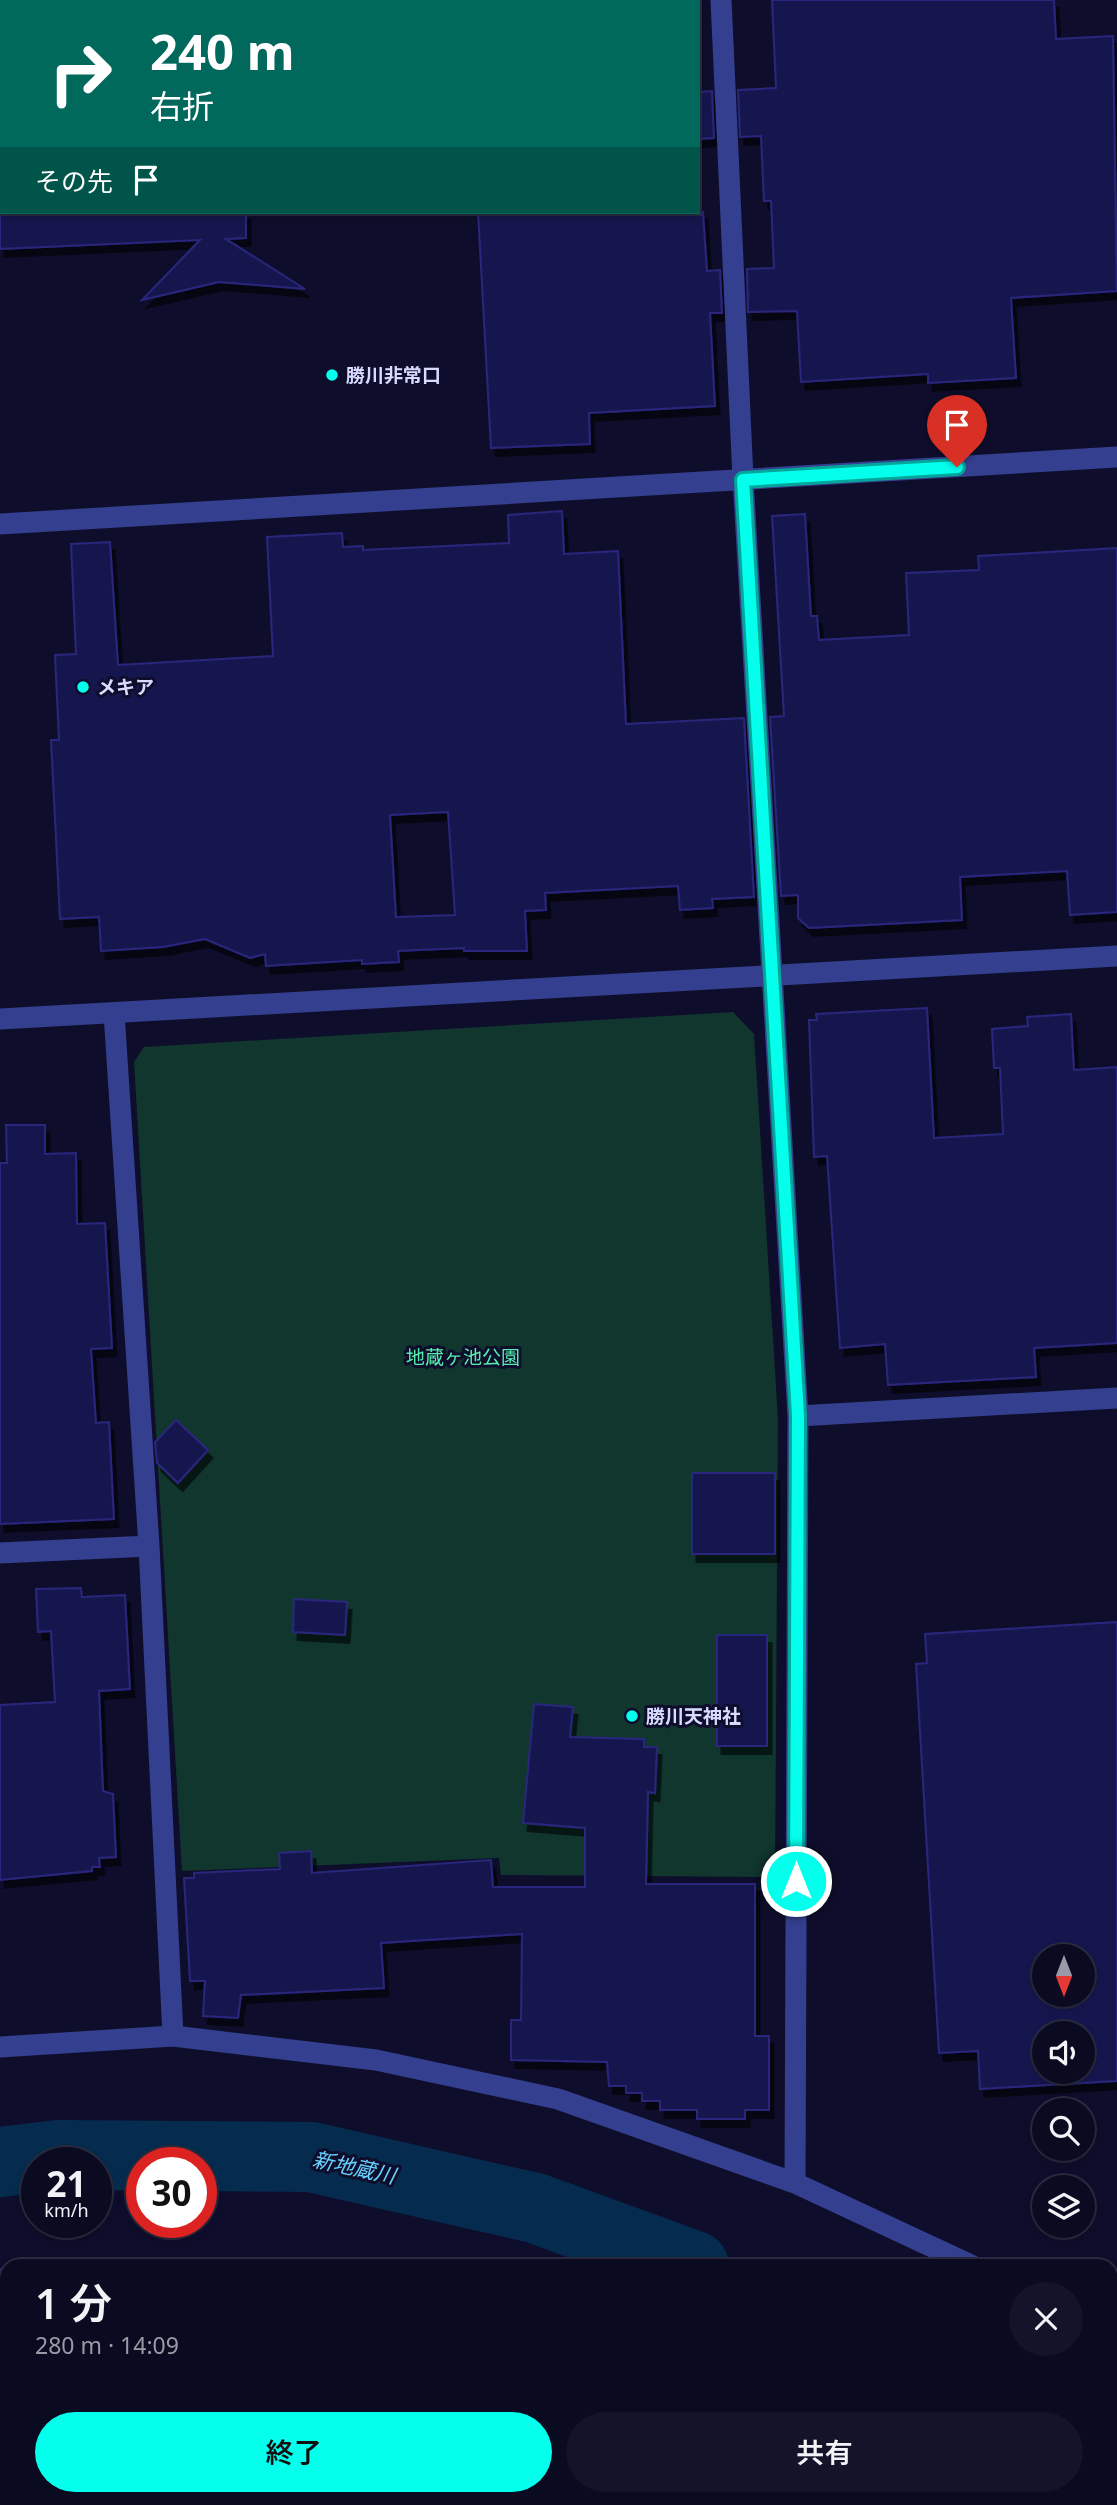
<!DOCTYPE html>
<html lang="ja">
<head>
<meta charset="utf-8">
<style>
	body { margin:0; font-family:"Noto Sans","Noto Sans JP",sans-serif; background:#13132a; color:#f1f3f6; height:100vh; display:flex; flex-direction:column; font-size:26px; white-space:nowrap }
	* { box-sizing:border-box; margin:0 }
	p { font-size:23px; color:#999aa5 }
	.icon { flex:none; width:38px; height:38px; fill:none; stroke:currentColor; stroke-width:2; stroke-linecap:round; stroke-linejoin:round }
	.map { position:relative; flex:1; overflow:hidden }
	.panel { position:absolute; left:0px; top:2259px; width:1118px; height:247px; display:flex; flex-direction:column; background:#0a0a21; border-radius:21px 21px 0 0; box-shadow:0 4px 10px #0003,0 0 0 2px #2a2b3f }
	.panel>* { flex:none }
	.top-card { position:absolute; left:0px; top:0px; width:700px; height:214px; box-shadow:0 4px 10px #0003,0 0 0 2px #2a2b3f; background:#00695c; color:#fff; overflow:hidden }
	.needle { width:46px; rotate:180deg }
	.tools { position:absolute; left:1032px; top:1944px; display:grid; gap:14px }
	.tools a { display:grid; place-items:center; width:63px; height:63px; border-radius:50%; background:#0a0a21; box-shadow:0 4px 10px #0003,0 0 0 2px #2a2b3f; font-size:35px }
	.speed { position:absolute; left:21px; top:2147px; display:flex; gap:14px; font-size:35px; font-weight:700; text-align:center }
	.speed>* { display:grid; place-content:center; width:91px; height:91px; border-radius:50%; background:#0a0a21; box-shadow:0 4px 10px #0003,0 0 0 2px #2a2b3f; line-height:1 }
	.speed small { font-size:18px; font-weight:400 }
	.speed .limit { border:10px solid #d22; background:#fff; color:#111 }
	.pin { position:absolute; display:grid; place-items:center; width:60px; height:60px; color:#fff; margin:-72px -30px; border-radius:50% 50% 50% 0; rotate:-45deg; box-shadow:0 0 7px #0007 }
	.pin .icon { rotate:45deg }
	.me { position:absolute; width:77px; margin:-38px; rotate:0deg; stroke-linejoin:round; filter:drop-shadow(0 0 5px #0008) }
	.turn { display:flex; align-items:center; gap:24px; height:147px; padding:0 35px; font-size:32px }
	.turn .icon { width:91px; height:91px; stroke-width:2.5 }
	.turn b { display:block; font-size:49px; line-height:60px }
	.then { display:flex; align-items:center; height:66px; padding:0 35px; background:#0003; gap:14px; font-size:26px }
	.round { display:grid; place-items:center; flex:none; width:74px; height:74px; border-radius:37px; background:#13132a }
	.head { display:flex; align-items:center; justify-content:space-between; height:119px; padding:0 35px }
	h1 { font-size:42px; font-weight:600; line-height:52px }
	.primary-button { display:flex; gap:14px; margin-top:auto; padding:14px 35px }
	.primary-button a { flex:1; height:80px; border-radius:42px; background:#04ffed; color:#111; font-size:28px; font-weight:600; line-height:80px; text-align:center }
	.primary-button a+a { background:#13132a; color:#f1f3f6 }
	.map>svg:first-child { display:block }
</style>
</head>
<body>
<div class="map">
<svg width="1117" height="2505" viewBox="0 0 1117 2505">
	<defs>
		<filter id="shadow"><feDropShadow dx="4.5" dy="8" stdDeviation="0" flood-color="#0009"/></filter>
	</defs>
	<rect width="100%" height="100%" fill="#0e0e2c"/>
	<!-- green -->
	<path fill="#10362e" d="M733 1012 754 1034 778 1419 775 1877 501 1875 499 1858 182 1871 134 1062 144 1047Z
		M861 2499H906L919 2505H861Z"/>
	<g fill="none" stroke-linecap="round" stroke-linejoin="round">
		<!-- river -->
		<path stroke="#052c4e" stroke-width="70" d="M0 2162 58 2155 311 2157 535 2208 694 2266
			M1111 2462 1117 2465"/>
	</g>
	<!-- building -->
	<path fill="#19184f" stroke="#29277d" stroke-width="2" fill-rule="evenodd" filter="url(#shadow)" d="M772 0H1054L1056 39 1113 36 1117 291 1011 298 1016 378 928 383V374L801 382 797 311 748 312 747 269 774 268 771 201H764L761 136 740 137 738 90 776 88Z
		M712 91 714 138 698 139V92Z
		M0 212H246V238L226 239 305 289 219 282 142 300 200 240 0 249Z
		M478 212H703L707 271 720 270 722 313H710L715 406 589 413 590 444 491 448Z
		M562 511 564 554 618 551 626 724 744 718 754 897 712 899 713 908 680 910 678 886 545 893 546 910 525 911 527 951H464V948L398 951 399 962 362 964V960L266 966 265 954 250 958 205 939 163 947 101 951 99 917 60 919 51 740H59L55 655 76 654 71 544 110 542 118 665 273 656 267 537 342 533 343 547 363 546V550L509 543 508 515ZM448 812 455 915 396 917 390 815Z
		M805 514 811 616H817L819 640 909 635 906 573 979 570 978 556 1117 548V912L1070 915 1067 871 960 877 962 920 809 928 798 918V895L781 896 770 717 784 716 772 516Z
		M927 1008 934 1138 1003 1134 1000 1068H994L992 1029 1028 1026 1027 1017 1071 1014 1074 1070 1117 1067V1343L1034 1348 1036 1377 888 1385 885 1344 840 1348 827 1156 814 1157 809 1020H817L816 1014Z
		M6 1125H45V1154L76 1153 77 1224 105 1223 112 1348 91 1349 96 1423 109 1422 114 1519 0 1524V1163H7Z
		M176 1420 208 1450 178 1483 157 1463 155 1442Z
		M692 1473H775V1554H692Z
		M81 1588 82 1597 125 1595 130 1689 99 1691 103 1791 113 1794 116 1857 99 1858 100 1867H92V1871L0 1880V1705L55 1702 51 1631 38 1632 36 1589Z
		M294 1599 347 1602 345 1635 293 1632Z
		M1117 1622V2081L980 2089 978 2051 939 2053 916 1664 927 1663 925 1634ZM1045 1956H1083V1995H1045ZM1045 2034H1083V2072H1045Z
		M717 1635H767V1746H717Z
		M534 1704 573 1707 570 1737 644 1739V1747H657L655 1793 648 1792 646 1884H755V2036H769V2110H745V2119H697V2110H660V2101H642V2093H626V2086H609L607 2062 511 2060V2020H521L522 1934 381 1943 384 1988 241 1995 238 2018 203 2016 205 1981H190L184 1878H194V1873L280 1869 279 1853 311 1851 312 1873 491 1860 493 1887H585V1828L523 1823Z"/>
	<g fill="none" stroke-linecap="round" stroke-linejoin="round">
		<!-- minor -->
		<path stroke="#34408f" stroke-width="21" d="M721 0 743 479 798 1416 795 2183
			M0 524 1117 457
			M114 1013 149 1546 173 2036
			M0 1019 1117 956
			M798 1416 1117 1398
			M0 1553 149 1546
			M0 2047 173 2036 376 2060 558 2099 795 2183 973 2266
			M0 2279 7 2278
			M844 2499 845 2505
			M939 2499 952 2505"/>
		<!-- major -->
		<path stroke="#a85fff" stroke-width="21" d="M1111 2325 1117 2324
			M599 2505 619 2499"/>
	</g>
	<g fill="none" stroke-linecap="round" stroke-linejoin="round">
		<defs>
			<path id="route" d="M796 1881 798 1416 743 480 957 467"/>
		</defs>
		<!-- route casing -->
		<use href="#route" stroke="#03a69a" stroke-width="18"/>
		<!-- route -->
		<use href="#route" stroke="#04ffed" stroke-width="12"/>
	</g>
	<!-- markers -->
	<g fill="#04ffed" stroke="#0e0e2c" stroke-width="2.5">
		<circle cx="332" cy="375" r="7"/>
		<circle cx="83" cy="687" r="7"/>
		<circle cx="632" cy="1716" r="7"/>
	</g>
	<g text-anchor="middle" stroke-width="6" stroke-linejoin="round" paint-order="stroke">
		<!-- poi labels -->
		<g font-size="19" font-weight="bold" fill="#d8dbff" stroke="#0e0e2c" text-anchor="start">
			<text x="346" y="382">勝川非常口</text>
			<text x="97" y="694">メキア</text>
			<text x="646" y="1723">勝川天神社</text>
		</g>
		<!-- park labels -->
		<g font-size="19" fill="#56edad" stroke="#0e0e2c">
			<text x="463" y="1364">地蔵ヶ池公園</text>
		</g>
		<!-- water labels -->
		<g font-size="21" font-style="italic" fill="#66d3ff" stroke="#0e0e2c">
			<text transform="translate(354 2168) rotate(12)" y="7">新地蔵川</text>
		</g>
	</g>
</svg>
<div class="tools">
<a><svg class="needle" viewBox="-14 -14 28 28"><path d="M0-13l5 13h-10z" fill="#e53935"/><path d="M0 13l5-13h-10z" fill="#999aa5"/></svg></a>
<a><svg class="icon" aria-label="sound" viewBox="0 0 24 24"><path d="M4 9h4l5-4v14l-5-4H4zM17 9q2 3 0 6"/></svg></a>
<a><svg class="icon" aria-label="search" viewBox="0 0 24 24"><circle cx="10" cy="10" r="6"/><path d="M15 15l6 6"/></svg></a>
<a><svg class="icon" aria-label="layers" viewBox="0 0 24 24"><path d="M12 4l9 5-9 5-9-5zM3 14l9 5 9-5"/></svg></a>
</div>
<div class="speed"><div>21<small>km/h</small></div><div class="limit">30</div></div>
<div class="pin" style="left:957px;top:467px;background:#d93025"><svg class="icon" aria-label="arrive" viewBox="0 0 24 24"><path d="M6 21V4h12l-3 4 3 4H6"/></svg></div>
<svg class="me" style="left:796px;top:1881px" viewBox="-20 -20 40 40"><circle r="17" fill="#04ffed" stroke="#fff" stroke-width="3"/><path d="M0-11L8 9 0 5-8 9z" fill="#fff"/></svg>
<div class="top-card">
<div class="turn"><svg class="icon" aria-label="right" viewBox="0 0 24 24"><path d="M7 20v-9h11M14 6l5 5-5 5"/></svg><div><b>240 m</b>右折</div></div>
<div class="then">その先<svg class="icon" aria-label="arrive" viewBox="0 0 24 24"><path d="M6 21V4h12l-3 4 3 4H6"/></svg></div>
</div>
<section class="panel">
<div class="head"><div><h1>1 分</h1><p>280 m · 14:09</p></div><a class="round"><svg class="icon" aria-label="close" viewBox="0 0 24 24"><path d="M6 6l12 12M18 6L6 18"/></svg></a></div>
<div class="primary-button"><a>終了</a><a>共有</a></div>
</section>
</div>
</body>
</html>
